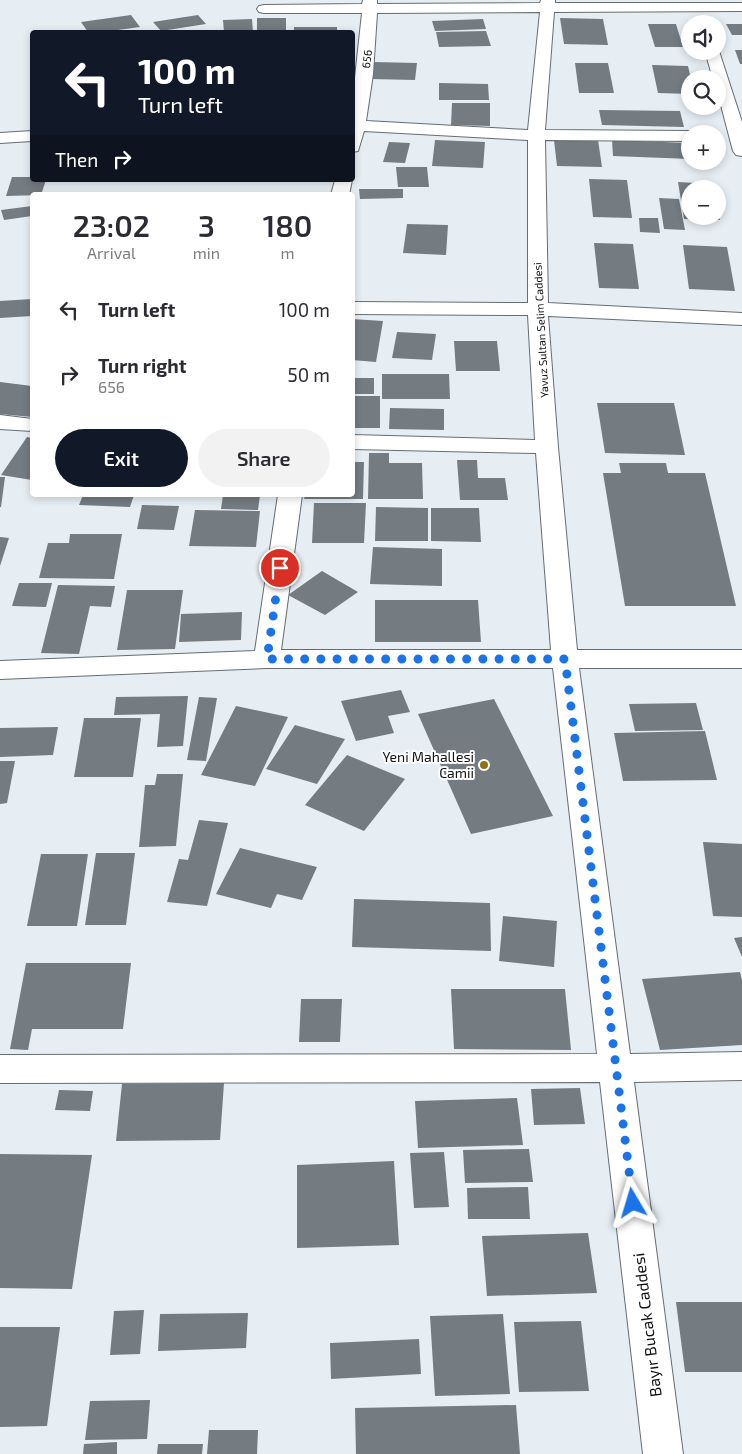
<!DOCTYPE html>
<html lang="en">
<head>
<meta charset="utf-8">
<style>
	body { margin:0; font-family:"Exo 2",sans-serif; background:#f2f2f3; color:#2b2b33; height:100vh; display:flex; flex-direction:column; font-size:19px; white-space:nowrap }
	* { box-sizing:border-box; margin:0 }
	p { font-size:16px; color:#7c7c81 }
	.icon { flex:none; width:28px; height:28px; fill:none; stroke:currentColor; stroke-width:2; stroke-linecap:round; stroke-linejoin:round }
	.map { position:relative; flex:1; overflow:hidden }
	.sheet { position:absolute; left:30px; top:192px; width:325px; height:305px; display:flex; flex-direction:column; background:#fff; border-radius:5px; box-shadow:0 2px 8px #0003 }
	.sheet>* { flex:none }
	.hud { position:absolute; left:30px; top:30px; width:325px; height:152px; border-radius:5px; box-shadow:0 2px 8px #0003; background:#111827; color:#fff; overflow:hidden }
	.controls { position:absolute; left:681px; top:15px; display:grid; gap:10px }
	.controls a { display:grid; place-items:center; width:45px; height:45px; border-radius:50%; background:#fff; box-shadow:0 2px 8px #0003; font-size:25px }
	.pin { position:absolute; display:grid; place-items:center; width:42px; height:42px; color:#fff; margin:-21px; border:2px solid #fff; border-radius:50%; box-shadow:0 1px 5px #0007 }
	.me { position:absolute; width:55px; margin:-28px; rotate:353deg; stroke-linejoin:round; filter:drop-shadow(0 0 4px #0008) }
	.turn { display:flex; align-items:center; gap:18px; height:105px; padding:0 25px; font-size:22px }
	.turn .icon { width:65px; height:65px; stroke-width:2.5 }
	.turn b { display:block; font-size:35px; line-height:42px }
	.then { display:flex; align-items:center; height:48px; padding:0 25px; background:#0003; gap:10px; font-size:19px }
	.eta { display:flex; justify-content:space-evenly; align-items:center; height:85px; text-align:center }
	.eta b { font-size:30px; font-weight:600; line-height:35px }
	.action { display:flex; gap:10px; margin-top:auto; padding:10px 25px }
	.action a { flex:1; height:58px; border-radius:30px; background:#111827; color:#fff; font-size:20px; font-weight:600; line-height:58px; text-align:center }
	.action a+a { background:#f2f2f3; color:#2b2b33 }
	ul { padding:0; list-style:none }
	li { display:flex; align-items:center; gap:15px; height:65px; padding:0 25px }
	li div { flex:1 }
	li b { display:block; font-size:19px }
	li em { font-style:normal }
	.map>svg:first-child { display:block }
</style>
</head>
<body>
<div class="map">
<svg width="742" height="1454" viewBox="0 0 742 1454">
	<rect width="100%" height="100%" fill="#e6eef4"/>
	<!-- building -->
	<path fill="#747b81" d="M131 15 140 27 103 32H88L81 22Z
		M198 15 206 24 161 31 153 22Z
		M257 18H286V32H257Z
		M560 18 603 19 608 45 564 44Z
		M252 19 253 32H224L223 20Z
		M483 19 486 29 435 31 432 21Z
		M648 24H676L683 47H655Z
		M726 24H742V35H732Z
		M294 27H337V32H294Z
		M486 31 491 46 439 47 436 32Z
		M735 50H742V64H740Z
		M373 62 417 63 415 80 370 79Z
		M575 63H608L614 93H579Z
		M652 65 688 66 691 79 690 94 658 93Z
		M439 83 488 84 489 100H439Z
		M452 103H490V126L451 125Z
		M599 110 680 111 684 127 602 125Z
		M435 140 485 142 483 168 432 166Z
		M554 140H598L602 167 557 166Z
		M612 140 689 143 690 159 613 156Z
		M389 142 410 143 405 163 383 162Z
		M396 167H427L429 187H398Z
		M12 177H32V180H46L41 195 6 196Z
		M589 179 627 180 632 218 593 217Z
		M678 182 713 184 714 189H690V216H718V210L720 220 684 219Z
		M359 189H403V198L360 199Z
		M659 198 679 199 685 230 664 229Z
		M32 206V216L4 220 1 210Z
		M639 218H658L660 233 640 232Z
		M407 224 448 225 446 255 403 253Z
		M594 243 633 244 639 289 599 288Z
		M683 245 727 247 735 291 689 289Z
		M32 299V316L0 318V301Z
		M352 319 383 321 376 362 352 360Z
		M397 332 436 334 432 360 392 358Z
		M454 341H497L500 371H456Z
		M382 374H449L450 399H382Z
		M352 378H374V394H352Z
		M0 382 32 386V417L0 414Z
		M352 396H380V428H352Z
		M597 403H674L685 455 605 453Z
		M390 408 444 409V430L389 429Z
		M27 437 32 438V480L1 475Z
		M369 453H389V463H422L423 499H368Z
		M457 460H477L478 478H505L508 500H460Z
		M352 462H364L363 499H304L305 495H352Z
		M619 463H666L668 473H705L736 606H625L603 473H621Z
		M0 477H5L1 507H0Z
		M83 495H134L130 507 79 505Z
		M223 495H260L258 510 221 509Z
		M314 503H366L364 543H312Z
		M142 505 179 506 174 530 137 529Z
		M376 507 428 508V541H375Z
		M431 508H479L481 542 431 541Z
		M195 510 260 511 256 547 189 546Z
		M70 534H122L114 579 39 578 48 543H69Z
		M0 537 9 538 0 566Z
		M373 547 442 549V586L370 584Z
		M322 571 358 592 325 615 288 595Z
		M19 583H52L46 607 12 606Z
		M58 585 115 586 111 607 90 606 79 654 41 653Z
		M127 590H183L175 649 117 650Z
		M375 600H478L481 642H375Z
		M242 612 241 640 179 642 181 614Z
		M401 690 410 712 388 716 394 733 356 741 341 701Z
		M188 696 183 746 157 747 160 714 114 715 116 697Z
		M199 697 217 698 206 761 187 760Z
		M494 699 553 816 471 834 418 714Z
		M696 703 703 730 635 731 629 704Z
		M236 706 288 717 255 786 201 775Z
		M84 718H141L133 777H74Z
		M295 725 345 739 317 784 266 769Z
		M58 727 53 755 0 757V728Z
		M705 731 717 780 623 781 614 733Z
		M347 755 405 779 364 831 305 805Z
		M0 761H15L7 803 0 804Z
		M157 774H183L176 846 139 847 145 785H155Z
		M199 820 228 823 207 906 167 902 179 859 188 860Z
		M703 842 742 844V917L713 916Z
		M240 848 317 867 302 900 277 894 271 908 216 894Z
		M96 853H135L126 925H85Z
		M41 854H88L77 926H27Z
		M354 899 490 903 491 951 352 947Z
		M503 916 557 921 554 967 499 961Z
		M742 937V957L734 938Z
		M26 963H131L123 1029H32L28 1050 10 1049Z
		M740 972 742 980V1045L660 1050 642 979Z
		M451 989H565L571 1050 454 1049Z
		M301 999H342L340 1042H299Z
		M224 1083 220 1140 116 1141 122 1084Z
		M580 1088 585 1124 534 1125 531 1089Z
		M59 1090 93 1091 90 1111 55 1110Z
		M517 1098 523 1145 418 1148 415 1101Z
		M529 1149 533 1182 465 1183 463 1150Z
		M444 1152 449 1207 414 1208 410 1153Z
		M0 1154 92 1155 72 1289 0 1288Z
		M394 1161 399 1245 297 1248V1165Z
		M528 1187 530 1219H468L467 1188Z
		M588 1233 597 1293 487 1296 482 1236Z
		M676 1302H742V1372H685Z
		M144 1310 140 1354 110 1355 114 1311Z
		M248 1313 246 1348 158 1351 160 1314Z
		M503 1314 510 1394 435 1396 430 1316Z
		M581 1321 589 1391 519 1392 514 1322Z
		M0 1327H60L47 1426 0 1427Z
		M419 1339 421 1374 331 1379 330 1343Z
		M150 1400 147 1439 85 1440 90 1401Z
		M516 1405 520 1454H356L355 1408Z
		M209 1430H258L257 1454H207Z
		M117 1442V1454H83L84 1444Z
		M158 1444H203L202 1454H157Z"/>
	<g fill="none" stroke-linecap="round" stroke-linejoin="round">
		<defs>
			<path id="minor" d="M363 0H377V4L540 3 541 0H555V3H742V11L554 12 545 130 690 131 697 134H690V141L545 140 548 303 742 313V325L548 316 558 447 577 650H742V668H579L630 1054 742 1052V1080L634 1082 683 1454H643L600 1082 0 1083V1055L597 1054 553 668H267L0 679V661L255 651 278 495H302L281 650H551L536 453 352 449V435L535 440 528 315 352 314V302L528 303V140L364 131 358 151 352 152V105L362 13H264L259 12 257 9 259 6 264 5 362 4ZM540 12 528 130 366 121 373 74 377 13Z
				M718 48 742 122V156L736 155 733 151 718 94V79H713L705 51H718Z
				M32 131V141L0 143V133Z
				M335 180H352L349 195H331Z
				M0 415 32 419V431L0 429Z"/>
		</defs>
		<!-- minor casing -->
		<use href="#minor" stroke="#666d72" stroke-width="2"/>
		<!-- minor -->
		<use href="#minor" fill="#fff" fill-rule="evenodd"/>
	</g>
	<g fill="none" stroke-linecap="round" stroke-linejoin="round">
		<!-- route -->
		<path stroke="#1a73e8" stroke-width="9" stroke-dasharray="0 16.2" d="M280 568 267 659H565L633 1203"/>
	</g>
	<!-- markers -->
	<circle fill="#8f7116" stroke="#fff" stroke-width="2" cx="484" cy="765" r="5"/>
	<g text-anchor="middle" stroke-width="4" stroke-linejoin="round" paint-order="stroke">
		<!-- far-street labels -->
		<g font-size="11" fill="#0f1113" stroke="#fff">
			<text transform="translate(367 59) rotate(-83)" y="4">656</text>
			<text transform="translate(541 330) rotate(-93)" y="4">Yavuz Sultan Selim Caddesi</text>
		</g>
		<!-- poi labels -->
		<g font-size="14" fill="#0f1113" stroke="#fff" text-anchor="end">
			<text x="474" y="762">Yeni Mahallesi<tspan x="474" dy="16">Camii</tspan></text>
		</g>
		<!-- near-street labels -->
		<g font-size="16" fill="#0f1113" stroke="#fff">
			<text transform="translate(647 1325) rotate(-97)" y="6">Bayır Bucak Caddesi</text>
		</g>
	</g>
</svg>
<div class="controls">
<a><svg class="icon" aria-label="sound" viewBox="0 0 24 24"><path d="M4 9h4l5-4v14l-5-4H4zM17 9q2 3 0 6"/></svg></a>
<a><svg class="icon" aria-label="search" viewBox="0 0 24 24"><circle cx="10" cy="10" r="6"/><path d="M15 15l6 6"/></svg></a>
<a>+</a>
<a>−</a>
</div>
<div class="pin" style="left:280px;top:568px;background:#d93025"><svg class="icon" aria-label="arrive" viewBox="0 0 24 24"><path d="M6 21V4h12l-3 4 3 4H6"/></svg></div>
<svg class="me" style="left:633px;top:1203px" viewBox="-20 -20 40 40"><path d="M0-17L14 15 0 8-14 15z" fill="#1a73e8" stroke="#fff" stroke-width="4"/></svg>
<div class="hud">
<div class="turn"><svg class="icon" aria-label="left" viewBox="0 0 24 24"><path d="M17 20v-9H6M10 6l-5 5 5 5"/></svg><div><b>100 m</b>Turn left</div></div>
<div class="then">Then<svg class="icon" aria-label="right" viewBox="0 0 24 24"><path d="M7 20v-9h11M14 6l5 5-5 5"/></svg></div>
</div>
<section class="sheet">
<div class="eta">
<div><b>23:02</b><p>Arrival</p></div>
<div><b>3</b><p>min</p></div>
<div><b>180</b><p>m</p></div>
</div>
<ul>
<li><svg class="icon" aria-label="left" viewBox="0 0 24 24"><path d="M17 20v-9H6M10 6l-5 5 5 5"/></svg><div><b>Turn left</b></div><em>100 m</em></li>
<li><svg class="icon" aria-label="right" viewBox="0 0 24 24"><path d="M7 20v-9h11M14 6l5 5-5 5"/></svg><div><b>Turn right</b><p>656</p></div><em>50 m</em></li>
</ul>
<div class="action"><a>Exit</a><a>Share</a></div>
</section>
</div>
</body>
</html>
